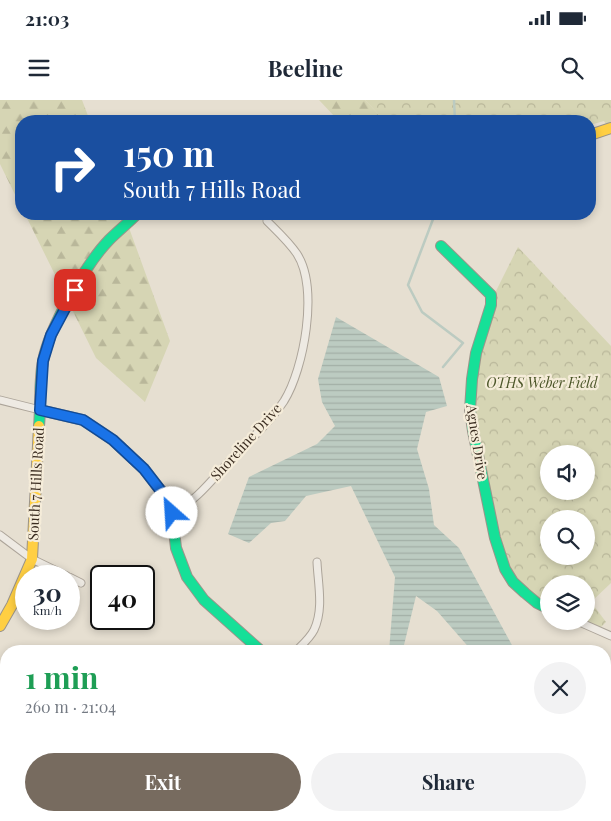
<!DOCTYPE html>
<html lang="en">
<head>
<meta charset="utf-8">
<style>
	body { margin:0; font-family:"Playfair Display",serif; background:#f2f2f3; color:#1f2937; height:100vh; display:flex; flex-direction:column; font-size:19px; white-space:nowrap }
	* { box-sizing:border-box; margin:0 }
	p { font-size:16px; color:#747a83 }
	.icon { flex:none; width:28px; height:28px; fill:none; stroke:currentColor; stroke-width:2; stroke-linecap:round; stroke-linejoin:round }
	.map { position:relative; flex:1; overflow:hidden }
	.details { position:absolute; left:0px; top:545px; width:611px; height:176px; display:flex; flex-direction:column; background:#fff; border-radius:20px 20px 0 0; box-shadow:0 2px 8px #0003 }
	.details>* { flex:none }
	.top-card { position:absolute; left:15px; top:15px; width:581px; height:105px; border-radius:20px; box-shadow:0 2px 8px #0003; background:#1a4fa0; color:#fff; overflow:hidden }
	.fabs { position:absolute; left:540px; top:345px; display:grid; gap:10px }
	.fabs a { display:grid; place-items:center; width:55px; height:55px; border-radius:50%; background:#fff; box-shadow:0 2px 8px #0003; font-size:25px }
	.speed { position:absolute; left:15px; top:465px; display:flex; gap:10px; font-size:25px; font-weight:700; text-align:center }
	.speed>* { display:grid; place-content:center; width:65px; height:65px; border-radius:50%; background:#fff; box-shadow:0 2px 8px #0003; line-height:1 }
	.speed small { font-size:12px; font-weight:400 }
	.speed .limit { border:2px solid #111; border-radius:8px; background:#fff; color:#111 }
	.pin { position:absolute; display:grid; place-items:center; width:42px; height:42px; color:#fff; margin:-21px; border-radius:10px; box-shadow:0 2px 8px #0006 }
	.me { position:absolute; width:55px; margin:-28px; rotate:334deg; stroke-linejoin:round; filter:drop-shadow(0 0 4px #0008) }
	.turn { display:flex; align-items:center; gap:18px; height:105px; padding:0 25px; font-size:22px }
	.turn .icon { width:65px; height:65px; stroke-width:2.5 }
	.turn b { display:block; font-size:35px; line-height:42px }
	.round { display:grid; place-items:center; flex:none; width:52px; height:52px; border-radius:26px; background:#f2f2f3 }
	.summary { display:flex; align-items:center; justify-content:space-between; height:85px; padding:0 25px }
	h1 { font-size:30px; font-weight:700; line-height:38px; color:#1e9e55 }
	.button { display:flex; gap:10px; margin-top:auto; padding:10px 25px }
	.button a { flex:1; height:58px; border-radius:30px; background:#776b5f; color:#fff; font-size:20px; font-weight:700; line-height:58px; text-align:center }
	.button a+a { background:#f2f2f3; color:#1f2937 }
	.status { display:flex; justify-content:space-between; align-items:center; height:35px; padding:0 25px; background:#fff; direction:ltr }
	.status svg { height:14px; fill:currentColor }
	header { display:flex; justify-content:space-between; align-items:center; height:65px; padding:0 25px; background:#fff; font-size:22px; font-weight:700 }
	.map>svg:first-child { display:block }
</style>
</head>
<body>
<div class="status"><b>21:03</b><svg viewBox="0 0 49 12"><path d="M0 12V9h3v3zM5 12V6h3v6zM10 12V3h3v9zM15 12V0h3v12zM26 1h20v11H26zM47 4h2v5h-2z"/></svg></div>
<header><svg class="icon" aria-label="menu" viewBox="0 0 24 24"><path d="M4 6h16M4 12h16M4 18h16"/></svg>Beeline<svg class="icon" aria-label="search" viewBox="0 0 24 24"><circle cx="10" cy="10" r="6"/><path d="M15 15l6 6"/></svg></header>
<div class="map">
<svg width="611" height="721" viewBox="0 0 611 721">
	<defs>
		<pattern id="forest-firs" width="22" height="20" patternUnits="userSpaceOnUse" patternTransform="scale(1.25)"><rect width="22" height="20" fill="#d6d5b4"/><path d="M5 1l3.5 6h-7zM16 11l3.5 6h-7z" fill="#b9b79a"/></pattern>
		<pattern id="park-crowns" width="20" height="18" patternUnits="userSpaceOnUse" patternTransform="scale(1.25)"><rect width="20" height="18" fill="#d6d5b4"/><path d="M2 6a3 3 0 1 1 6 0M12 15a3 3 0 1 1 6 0" fill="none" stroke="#b9b79a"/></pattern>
		<pattern id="water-rules" width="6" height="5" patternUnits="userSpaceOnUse" patternTransform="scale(1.25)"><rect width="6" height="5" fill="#bccbc1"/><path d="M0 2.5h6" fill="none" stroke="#a2afa6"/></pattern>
	</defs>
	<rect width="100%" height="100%" fill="#e6dfd1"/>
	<!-- forest -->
	<path fill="url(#forest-firs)" d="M0 0H82L90 21H21V107L0 64Z
		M319 0H365L385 21H363L335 17Z
		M25 114H124L170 241 145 302 96 258Z"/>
	<!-- park -->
	<path fill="url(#park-crowns)" fill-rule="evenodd" d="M365 0H611V32L604 21 590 25V21H385Z
		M518 147 611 246V483L591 502 606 522 599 529 577 521H586V484H549V509L505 469 470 310 492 199ZM549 354H586V391H549ZM549 419H586V456H549Z"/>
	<!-- water -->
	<path fill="url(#water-rules)" d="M336 217 439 277 447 306 426 312 417 349 429 389 434 425 459 448 513 547 522 551H472L437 511 416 496 404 545 389 551 395 477 351 386 306 396 285 421 271 423 249 443 228 434 249 377 317 344 335 326 322 302 318 279Z"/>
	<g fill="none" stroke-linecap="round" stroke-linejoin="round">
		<!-- stream -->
		<path stroke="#bccbc1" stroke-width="2.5" d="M454 0 455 21
			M435 114 408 185 422 212 463 243 443 267"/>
		<defs>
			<path id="street" d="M0 300 40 310
				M172 413C197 401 214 377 233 357 251 339 270 322 284 301 304 269 319 188 297 154 289 142 277 131 267 121
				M0 435 32 459 67 476
				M69 477 81 483
				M577 521 611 536
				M296 551C302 545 310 538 314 530 324 509 318 484 317 462
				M0 574 6 581
				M605 673 611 672
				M0 700 6 707
				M13 715 18 721
				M33 721 37 715
				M527 721 533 715"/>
			<path id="fast" d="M441 146 491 195V205L476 253 472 279 470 310 473 331 495 438 505 469 513 482 525 493 537 503 549 509
				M40 310 83 320 113 340 144 369 161 391 172 413 176 448 187 477 204 500 261 551
				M39 326C41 305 39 281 43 261 49 228 86 164 109 140 118 131 128 123 137 114
				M381 715 383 721"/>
			<path id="slow" d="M590 35 611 28
				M0 526 12 505 32 459 39 326"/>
		</defs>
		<!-- street casing -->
		<use href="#street" stroke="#aca499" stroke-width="9"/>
		<!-- fast casing -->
		<use href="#fast" stroke="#9b948a" stroke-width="12"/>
		<!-- slow casing -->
		<use href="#slow" stroke="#9b948a" stroke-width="12"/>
		<!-- street -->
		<use href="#street" stroke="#eeeae3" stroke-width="7"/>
		<!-- fast -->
		<use href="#fast" stroke="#16e098" stroke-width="10"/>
		<!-- slow -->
		<use href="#slow" stroke="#ffcf43" stroke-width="10"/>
	</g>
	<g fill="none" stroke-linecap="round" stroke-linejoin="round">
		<defs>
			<path id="route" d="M75 190 51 235 43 261 40 310 83 320 113 340 144 369 161 391 172 413"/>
		</defs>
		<!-- route casing -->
		<use href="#route" stroke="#114b97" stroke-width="12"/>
		<!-- route -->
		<use href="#route" stroke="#1a73e8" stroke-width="9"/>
	</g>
	<g text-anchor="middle" stroke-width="4.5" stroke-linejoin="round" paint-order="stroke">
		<!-- park labels -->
		<g font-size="14" font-style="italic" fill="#4c5629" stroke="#f5ecd9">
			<text x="542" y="288">OTHS Weber Field</text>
		</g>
		<!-- street labels -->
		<g font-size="14" fill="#3b2d21" stroke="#f5ecd9">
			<text transform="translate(246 342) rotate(-48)" y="5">Shoreline Drive</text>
			<text transform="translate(477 342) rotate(81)" y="5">Agnes Drive</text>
			<text transform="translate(36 384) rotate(-87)" y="5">South 7 Hills Road</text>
		</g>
	</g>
</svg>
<div class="fabs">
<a><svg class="icon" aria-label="sound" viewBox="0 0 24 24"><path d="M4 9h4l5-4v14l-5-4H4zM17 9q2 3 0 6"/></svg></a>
<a><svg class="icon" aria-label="search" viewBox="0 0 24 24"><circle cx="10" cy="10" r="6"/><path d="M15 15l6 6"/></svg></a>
<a><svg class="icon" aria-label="layers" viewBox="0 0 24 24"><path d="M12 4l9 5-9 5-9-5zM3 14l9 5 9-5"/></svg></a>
</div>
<div class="speed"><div>30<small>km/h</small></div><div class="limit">40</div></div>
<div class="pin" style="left:75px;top:190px;background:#d93025"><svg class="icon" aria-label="arrive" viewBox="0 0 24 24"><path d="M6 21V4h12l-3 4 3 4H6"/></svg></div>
<svg class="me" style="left:172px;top:413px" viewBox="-20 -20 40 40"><circle r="19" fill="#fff"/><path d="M0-13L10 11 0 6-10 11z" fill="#1a73e8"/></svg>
<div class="top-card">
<div class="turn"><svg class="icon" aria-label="right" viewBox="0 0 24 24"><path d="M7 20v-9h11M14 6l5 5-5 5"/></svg><div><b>150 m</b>South 7 Hills Road</div></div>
</div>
<section class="details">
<div class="summary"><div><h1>1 min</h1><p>260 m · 21:04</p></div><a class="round"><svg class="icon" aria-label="close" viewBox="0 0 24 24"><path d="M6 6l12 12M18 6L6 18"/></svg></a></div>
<div class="button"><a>Exit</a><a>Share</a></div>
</section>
</div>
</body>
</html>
